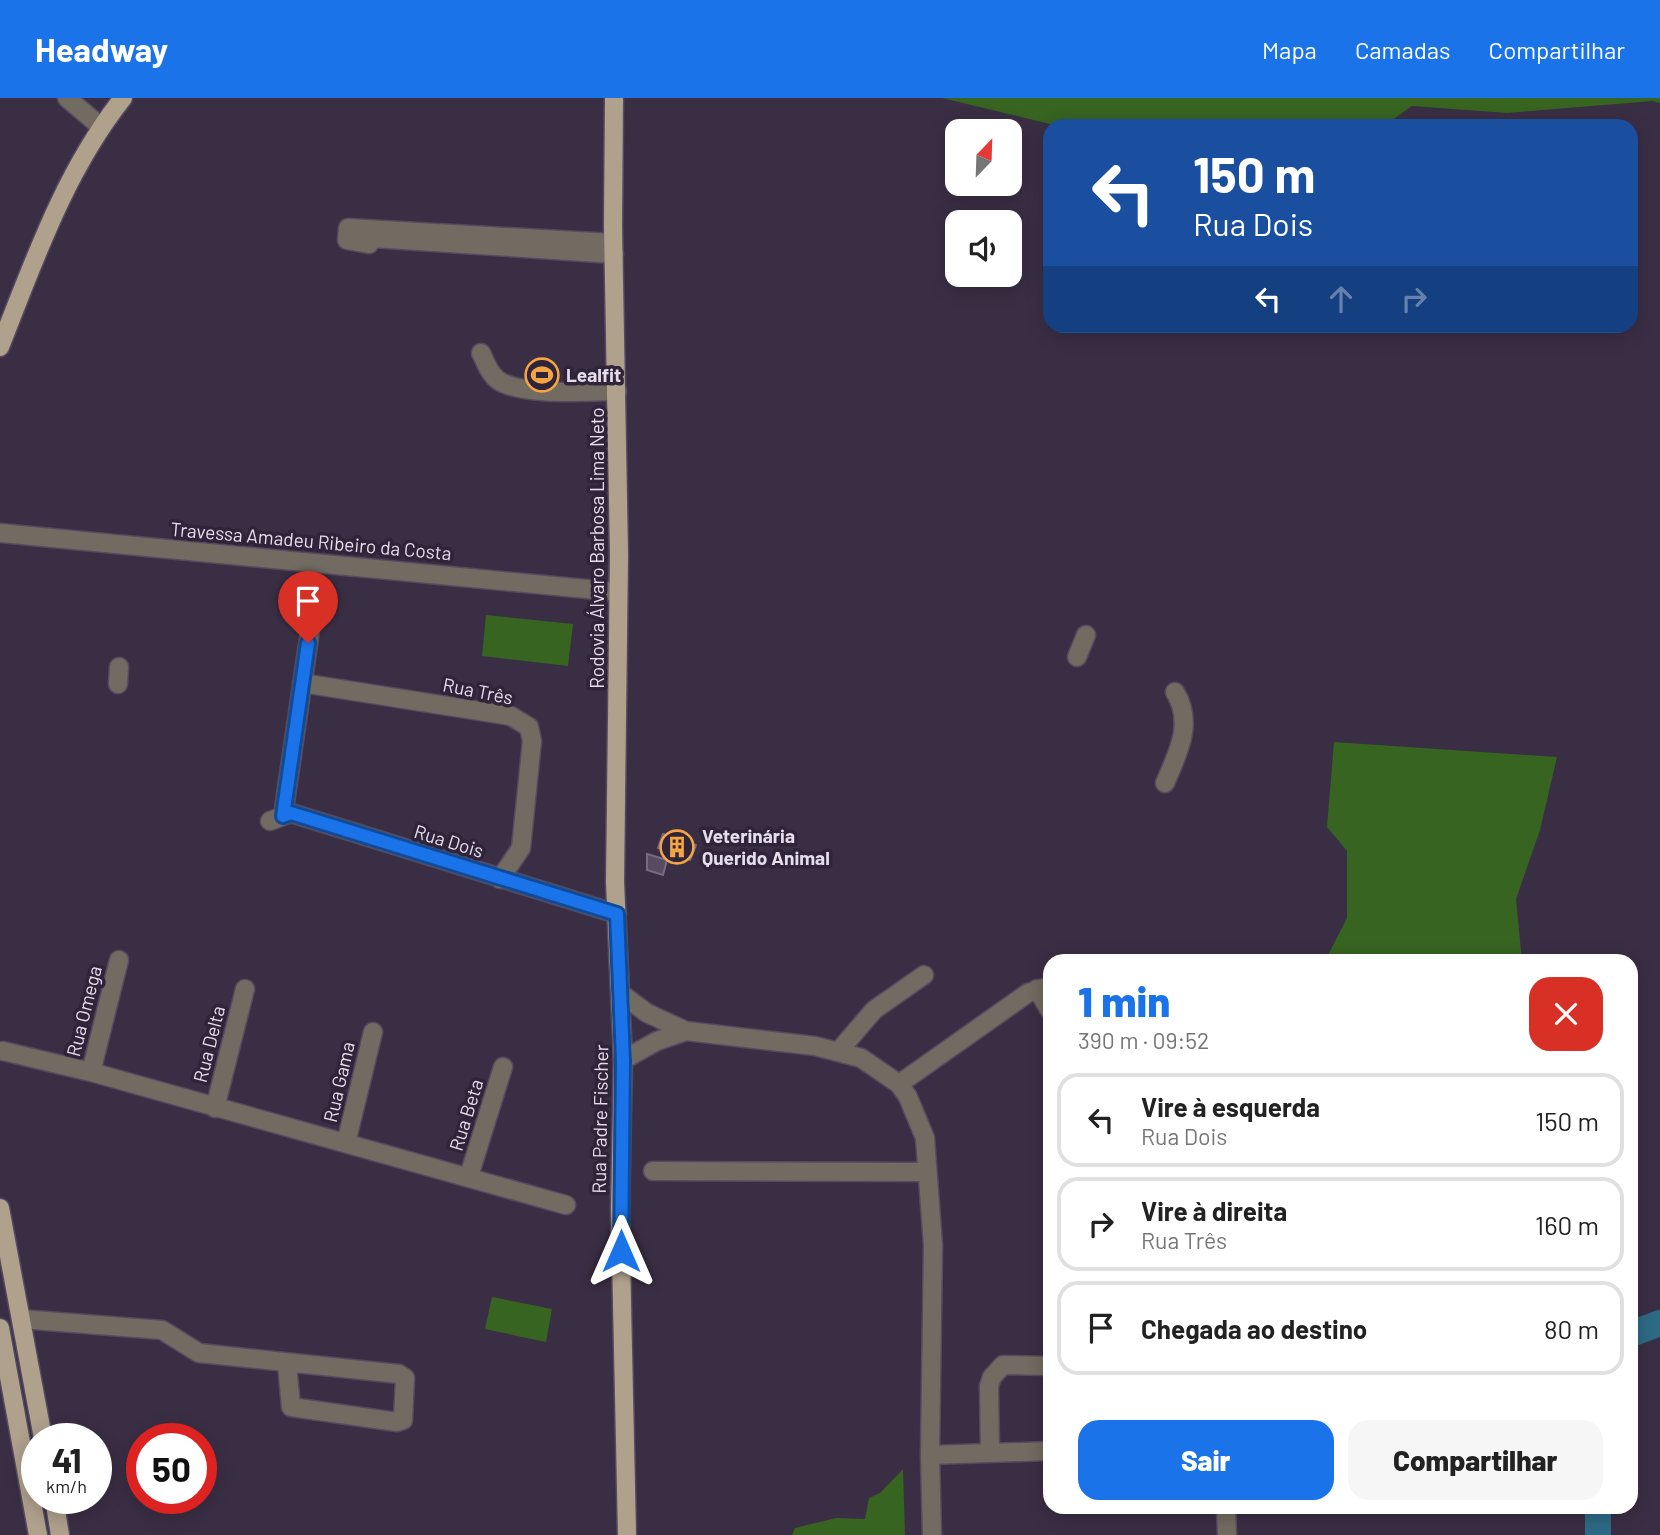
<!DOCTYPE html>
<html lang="pt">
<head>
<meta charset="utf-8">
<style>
	body { margin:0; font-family:Barlow,sans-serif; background:#f6f6f6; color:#222; height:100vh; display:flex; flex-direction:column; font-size:26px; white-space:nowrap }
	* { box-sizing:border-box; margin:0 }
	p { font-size:23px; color:#767676 }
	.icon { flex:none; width:38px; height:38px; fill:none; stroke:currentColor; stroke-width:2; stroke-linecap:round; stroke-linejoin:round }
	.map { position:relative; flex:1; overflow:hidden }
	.drawer { position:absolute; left:1043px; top:856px; width:595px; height:560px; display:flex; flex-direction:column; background:#fff; border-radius:21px; box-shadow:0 4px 18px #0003 }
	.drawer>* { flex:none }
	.hud { position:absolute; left:1043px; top:21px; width:595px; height:214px; border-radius:21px; box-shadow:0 4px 18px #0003; background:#1a4fa0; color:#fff; overflow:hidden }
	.needle { width:46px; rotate:23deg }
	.buttons { position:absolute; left:945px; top:21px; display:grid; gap:14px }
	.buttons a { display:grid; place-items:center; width:77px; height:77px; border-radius:14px; background:#fff; box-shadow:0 4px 18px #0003; font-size:35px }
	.speed { position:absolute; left:21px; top:1325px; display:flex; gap:14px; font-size:35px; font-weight:700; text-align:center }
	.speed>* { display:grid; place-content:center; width:91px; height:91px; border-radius:50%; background:#fff; box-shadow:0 4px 18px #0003; line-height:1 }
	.speed small { font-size:18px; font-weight:400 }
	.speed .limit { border:10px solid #d22; background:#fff; color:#111 }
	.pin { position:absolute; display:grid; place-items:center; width:60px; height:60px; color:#fff; margin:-72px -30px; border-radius:50% 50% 50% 0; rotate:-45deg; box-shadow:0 0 7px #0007 }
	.pin .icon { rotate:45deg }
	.me { position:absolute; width:77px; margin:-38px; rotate:0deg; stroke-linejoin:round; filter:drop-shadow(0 0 5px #0008) }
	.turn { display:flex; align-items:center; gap:24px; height:147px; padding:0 35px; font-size:32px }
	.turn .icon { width:91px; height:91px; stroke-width:2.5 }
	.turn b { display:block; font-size:49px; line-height:60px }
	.lanes { display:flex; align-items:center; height:66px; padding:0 35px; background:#0003; justify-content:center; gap:35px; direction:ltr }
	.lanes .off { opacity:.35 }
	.round { display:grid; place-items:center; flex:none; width:74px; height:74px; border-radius:21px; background:#f6f6f6 }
	.summary { display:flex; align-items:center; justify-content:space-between; height:119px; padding:0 35px }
	h1 { font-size:42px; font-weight:800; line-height:52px; color:#1a73e8 }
	.primary-button { display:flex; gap:14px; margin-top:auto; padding:14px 35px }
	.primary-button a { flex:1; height:80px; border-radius:21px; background:#1a73e8; color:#fff; font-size:28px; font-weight:800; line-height:80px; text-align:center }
	.primary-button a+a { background:#f6f6f6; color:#222 }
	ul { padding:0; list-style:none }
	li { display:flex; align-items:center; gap:21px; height:94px; margin:0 14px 10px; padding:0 21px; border:4px solid #e0e0e0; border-radius:21px }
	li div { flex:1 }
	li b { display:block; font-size:26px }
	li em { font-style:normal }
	header { display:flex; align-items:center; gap:42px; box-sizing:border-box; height:98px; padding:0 35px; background:#1a73e8; color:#fff }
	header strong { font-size:33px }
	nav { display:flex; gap:38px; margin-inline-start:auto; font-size:24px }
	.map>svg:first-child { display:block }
</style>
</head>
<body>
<header>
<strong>Headway</strong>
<nav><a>Mapa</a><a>Camadas</a><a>Compartilhar</a></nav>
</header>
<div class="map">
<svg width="1660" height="1437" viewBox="0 0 1660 1437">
	<rect width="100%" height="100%" fill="#3a2e44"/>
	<!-- green -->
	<path fill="#376421" d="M942 0H1660V5L1653 3 1507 15 1412 8 1384 28H1058Z
		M486 517 573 526 568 568 482 558Z
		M1334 644 1557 659 1540 732 1516 801 1522 863H1325L1347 820V753L1327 729Z
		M492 1199 552 1211 546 1244 485 1231Z
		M903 1371 905 1437H792L795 1430 836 1420 865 1421 869 1400 880 1395Z"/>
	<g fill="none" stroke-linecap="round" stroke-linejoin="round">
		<!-- river -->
		<path stroke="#2d6a85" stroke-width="26" d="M1631 1236 1660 1225
			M1598 1437V1409"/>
	</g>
	<!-- building -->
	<path fill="#574b62" stroke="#776a83" stroke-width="2" d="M663 736 696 747 690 762 658 750Z
		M647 756 667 762 663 777 647 772Z"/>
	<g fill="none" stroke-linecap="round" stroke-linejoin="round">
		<defs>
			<path id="minor" d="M67 0 100 28
				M613 145 348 130 347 142 369 146 373 140 614 156
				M481 255C487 267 491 280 503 285 531 298 586 293 617 293
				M0 435 618 494
				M1077 559 1086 537
				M302 585 511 618 529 629 532 643 521 750 500 781
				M118 586 119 569
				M1165 685C1178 655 1194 625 1175 594
				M283 718 311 526
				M270 723 291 715 617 816
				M1037 891 1050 913
				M620 895 647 915 686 933 815 948 861 960 899 986 908 999 925 1040 933 1147 930 1357 932 1437
				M3 953 91 974 566 1107
				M838 954 874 912 924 877
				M623 962 657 943 686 933
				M91 974 119 862
				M899 986 1028 895 1050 888
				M215 1010 245 891
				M346 1045 373 934
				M653 1073 927 1074
				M469 1078 503 969
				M21 1221 162 1232 199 1255 399 1276 405 1280 403 1322 397 1324 291 1309 287 1266
				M990 1355 989 1288 992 1279 1003 1267 1050 1268
				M930 1357 1050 1353
				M1226 1409 1227 1437"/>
			<path id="major" d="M614 0 613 128 619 457 615 784 623 962 620 1111 627 1437
				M0 249C34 163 65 73 123 0
				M0 1110 43 1340
				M0 1230 38 1437
				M54 1400 60 1437"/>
		</defs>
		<!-- minor casing -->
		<use href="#minor" stroke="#554a5f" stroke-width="21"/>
		<!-- major casing -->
		<use href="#major" stroke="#554a5f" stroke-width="21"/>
		<!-- minor -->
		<use href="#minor" stroke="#726b61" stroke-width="18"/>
		<!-- major -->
		<use href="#major" stroke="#afa18c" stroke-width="18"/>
	</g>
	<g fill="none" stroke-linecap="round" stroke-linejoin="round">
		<defs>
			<path id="route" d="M308 545 283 718 291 715 617 816 623 962 621 1153"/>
		</defs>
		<!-- route casing -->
		<use href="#route" stroke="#114b97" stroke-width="18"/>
		<!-- route -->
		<use href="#route" stroke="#1a73e8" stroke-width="12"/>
	</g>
	<!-- icons -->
	<defs>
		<symbol id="stadium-ring" viewBox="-11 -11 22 22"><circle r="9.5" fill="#2f2439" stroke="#f3a443" stroke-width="1.5"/><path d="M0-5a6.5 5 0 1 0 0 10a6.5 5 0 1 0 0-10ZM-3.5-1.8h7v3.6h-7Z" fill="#f3a443"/></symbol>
		<symbol id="building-ring" viewBox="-11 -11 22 22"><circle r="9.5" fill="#2f2439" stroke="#f3a443" stroke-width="1.5"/><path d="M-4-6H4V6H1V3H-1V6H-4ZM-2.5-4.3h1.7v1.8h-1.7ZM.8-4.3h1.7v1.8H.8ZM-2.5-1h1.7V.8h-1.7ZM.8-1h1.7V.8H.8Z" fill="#f3a443"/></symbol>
	</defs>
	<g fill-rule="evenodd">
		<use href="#stadium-ring" x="523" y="258" width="38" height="38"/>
		<use href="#building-ring" x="658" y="730" width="38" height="38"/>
	</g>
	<g text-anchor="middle" stroke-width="7" stroke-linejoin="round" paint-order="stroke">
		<!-- poi labels -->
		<g font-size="19" font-weight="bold" fill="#e4ddeb" stroke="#2f2439" text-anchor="start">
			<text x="566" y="284">Lealfit</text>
			<text x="702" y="745">Veterinária<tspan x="702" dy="22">Querido Animal</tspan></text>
		</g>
		<!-- street labels -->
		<g font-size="19" fill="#e4ddeb" stroke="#2f2439">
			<text transform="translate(311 443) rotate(5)" y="7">Travessa Amadeu Ribeiro da Costa</text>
			<text transform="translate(597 450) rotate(-90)" y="7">Rodovia Álvaro Barbosa Lima Neto</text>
			<text transform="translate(478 593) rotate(11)" y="7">Rua Três</text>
			<text transform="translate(449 743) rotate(17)" y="7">Rua Dois</text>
			<text transform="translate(84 913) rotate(-76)" y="7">Rua Omega</text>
			<text transform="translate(209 946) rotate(-76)" y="7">Rua Delta</text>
			<text transform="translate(339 984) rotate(-77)" y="7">Rua Gama</text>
			<text transform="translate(466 1017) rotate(-73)" y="7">Rua Beta</text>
			<text transform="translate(600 1021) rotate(-89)" y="7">Rua Padre Fischer</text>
		</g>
	</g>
</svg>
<div class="buttons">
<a><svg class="needle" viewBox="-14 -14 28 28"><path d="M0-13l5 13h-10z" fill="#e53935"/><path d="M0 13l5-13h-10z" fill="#767676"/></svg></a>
<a><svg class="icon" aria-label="sound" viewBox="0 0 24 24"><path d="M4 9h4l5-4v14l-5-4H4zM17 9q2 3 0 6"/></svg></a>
</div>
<div class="speed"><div>41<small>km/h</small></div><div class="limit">50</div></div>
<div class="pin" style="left:308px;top:545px;background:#d93025"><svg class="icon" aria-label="arrive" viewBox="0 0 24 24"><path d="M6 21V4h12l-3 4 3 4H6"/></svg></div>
<svg class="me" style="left:621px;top:1153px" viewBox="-20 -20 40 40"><path d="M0-17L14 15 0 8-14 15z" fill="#1a73e8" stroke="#fff" stroke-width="4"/></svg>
<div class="hud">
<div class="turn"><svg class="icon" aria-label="left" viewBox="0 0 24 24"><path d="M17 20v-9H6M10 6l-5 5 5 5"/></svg><div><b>150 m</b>Rua Dois</div></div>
<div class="lanes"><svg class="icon" aria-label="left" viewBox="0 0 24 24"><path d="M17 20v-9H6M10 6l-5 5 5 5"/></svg><svg class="icon off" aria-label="ahead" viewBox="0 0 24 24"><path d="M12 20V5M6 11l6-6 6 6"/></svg><svg class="icon off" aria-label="right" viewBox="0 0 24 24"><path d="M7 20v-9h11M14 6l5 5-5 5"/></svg></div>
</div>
<section class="drawer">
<div class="summary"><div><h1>1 min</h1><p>390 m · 09:52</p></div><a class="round" style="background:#d93025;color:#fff"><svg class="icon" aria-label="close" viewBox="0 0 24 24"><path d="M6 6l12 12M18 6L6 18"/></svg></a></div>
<ul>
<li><svg class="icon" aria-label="left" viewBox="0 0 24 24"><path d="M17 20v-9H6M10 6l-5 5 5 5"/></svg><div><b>Vire à esquerda</b><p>Rua Dois</p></div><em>150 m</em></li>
<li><svg class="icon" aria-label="right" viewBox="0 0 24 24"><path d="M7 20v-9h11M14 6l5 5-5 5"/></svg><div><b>Vire à direita</b><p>Rua Três</p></div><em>160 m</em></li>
<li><svg class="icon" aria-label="arrive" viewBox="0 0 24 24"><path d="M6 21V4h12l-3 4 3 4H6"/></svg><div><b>Chegada ao destino</b></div><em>80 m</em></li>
</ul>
<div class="primary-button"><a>Sair</a><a>Compartilhar</a></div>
</section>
</div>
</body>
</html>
